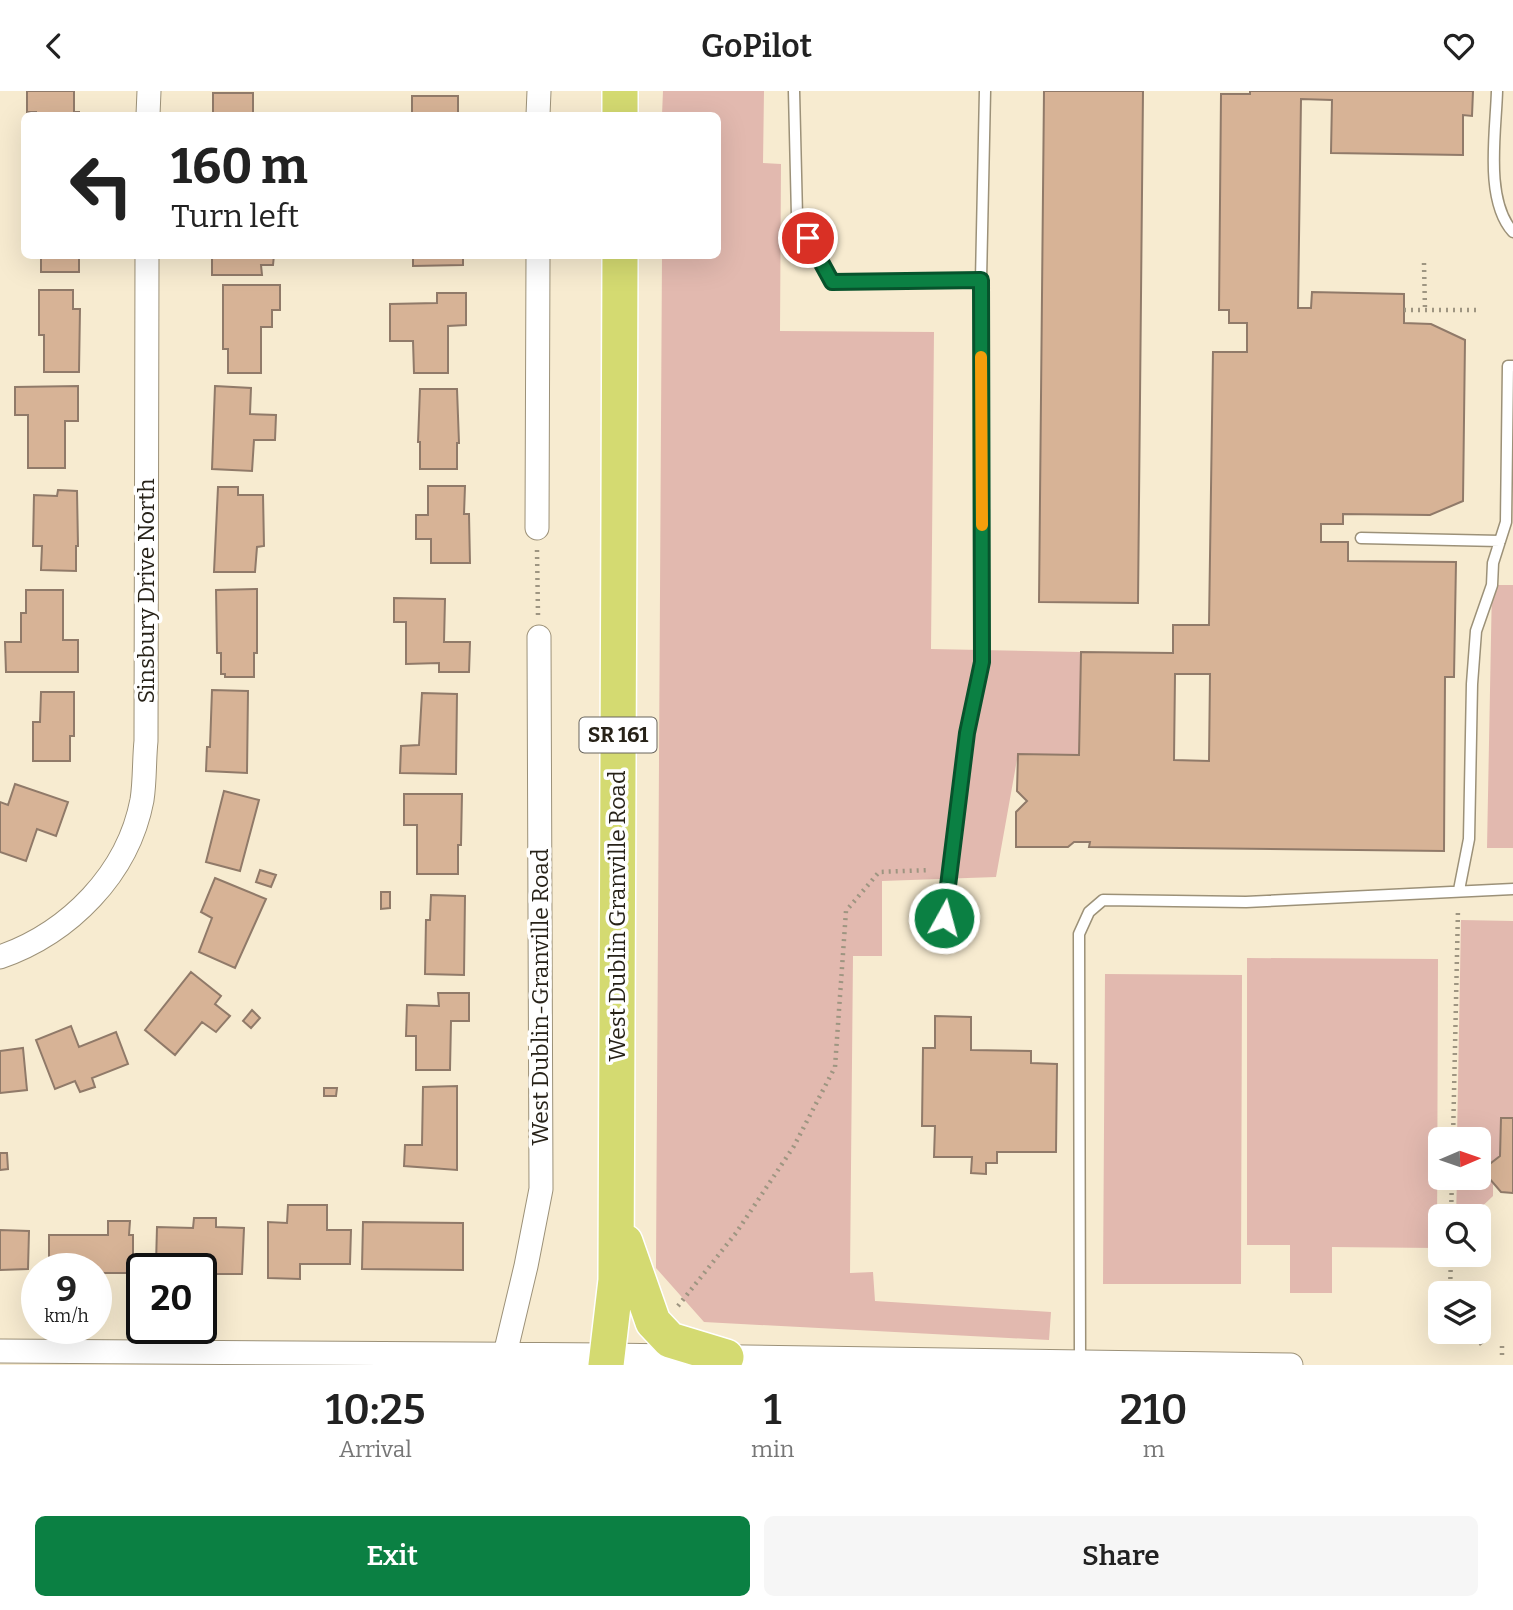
<!DOCTYPE html>
<html lang="en">
<head>
<meta charset="utf-8">
<style>
	body { margin:0; font-family:Bitter,serif; background:#f6f6f6; color:#222; height:100vh; display:flex; flex-direction:column; font-size:26px; white-space:nowrap }
	* { box-sizing:border-box; margin:0 }
	p { font-size:23px; color:#767676 }
	.icon { flex:none; width:38px; height:38px; fill:none; stroke:currentColor; stroke-width:2; stroke-linecap:round; stroke-linejoin:round }
	.map { position:relative; height:1274px; overflow:hidden }
	.drawer { display:flex; flex-direction:column; background:#fff; flex:1 }
	.drawer>* { flex:none }
	.banner { position:absolute; left:21px; top:21px; width:700px; height:147px; border-radius:10px; box-shadow:0 7px 28px #0002; background:#fff; color:#222; overflow:hidden }
	.needle { width:46px; rotate:88deg }
	.fabs { position:absolute; left:1428px; top:1036px; display:grid; gap:14px }
	.fabs a { display:grid; place-items:center; width:63px; height:63px; border-radius:10px; background:#fff; box-shadow:0 7px 28px #0002; font-size:35px }
	.speed { position:absolute; left:21px; top:1162px; display:flex; gap:14px; font-size:35px; font-weight:700; text-align:center }
	.speed>* { display:grid; place-content:center; width:91px; height:91px; border-radius:50%; background:#fff; box-shadow:0 7px 28px #0002; line-height:1 }
	.speed small { font-size:18px; font-weight:400 }
	.speed .limit { border:4px solid #111; border-radius:10px; background:#fff; color:#111 }
	.pin { position:absolute; display:grid; place-items:center; width:60px; height:60px; color:#fff; margin:-30px; border:4px solid #fff; border-radius:50%; box-shadow:0 2px 7px #0007 }
	.me { position:absolute; width:77px; margin:-38px; rotate:7deg; stroke-linejoin:round; filter:drop-shadow(0 0 5px #0008) }
	.turn { display:flex; align-items:center; gap:24px; height:147px; padding:0 35px; font-size:32px }
	.turn .icon { width:91px; height:91px; stroke-width:2.5 }
	.turn b { display:block; font-size:49px; line-height:60px }
	.eta { display:flex; justify-content:space-evenly; align-items:center; height:119px; text-align:center }
	.eta b { font-size:42px; font-weight:600; line-height:49px }
	.action { display:flex; gap:14px; margin-top:auto; padding:14px 35px }
	.action a { flex:1; height:80px; border-radius:10px; background:#0b8043; color:#fff; font-size:28px; font-weight:600; line-height:80px; text-align:center }
	.action a+a { background:#f6f6f6; color:#222 }
	header { display:flex; justify-content:space-between; align-items:center; height:91px; padding:0 35px; background:#fff; font-size:32px; font-weight:600 }
	.map>svg:first-child { display:block }
</style>
</head>
<body>
<header><svg class="icon" aria-label="back" viewBox="0 0 24 24"><path d="M15 5l-7 7 7 7"/></svg>GoPilot<svg class="icon" aria-label="heart" viewBox="0 0 24 24"><path d="M12 20l-8-8c-3-5 5-10 8-4 3-6 11-1 8 4z"/></svg></header>
<div class="map">
<svg width="1513" height="1274" viewBox="0 0 1513 1274">
	<rect width="100%" height="100%" fill="#f7ebd0"/>
	<!-- green -->
	<path fill="#e2b9af" d="M663 0H764L763 72 781 73 780 240 934 241 931 558 1081 561 1079 664 1018 663 996 786 882 790V865H853L850 1182 873 1181 875 1210 1051 1221 1049 1249 704 1231 656 1177 662 165 718 164V24H662Z
		M1492 494H1513V757H1487Z
		M1461 829 1513 830V1027L1500 1065 1483 1079 1493 1091V1105L1472 1125H1456L1457 1087H1479V1048H1457Z
		M1247 867 1438 868 1437 1157 1332 1156V1202H1290V1154H1247Z
		M1105 883 1242 884 1241 1193H1103Z"/>
	<!-- building -->
	<path fill="#d7b396" stroke="#907a69" stroke-width="2" fill-rule="evenodd" d="M27 0H74V21H79V24H36V21H27Z
		M1044 0H1143L1138 512 1039 511Z
		M1250 0H1473L1472 25 1463 24V64L1331 62 1332 9 1301 8 1298 217H1311L1312 201 1404 203V232L1431 233 1465 249 1463 410 1430 424 1343 423V433H1321V451H1348V470L1456 471 1454 586H1445L1444 760 1089 756 1090 751H1074L1068 756H1016V721L1027 710 1017 700 1018 663 1079 664 1081 561 1173 562V534H1209L1213 261H1247V232H1229V219H1219L1221 3H1250ZM1175 583H1210L1209 670 1174 669Z
		M213 2H253V24H213Z
		M412 5H458V24H412Z
		M41 164H79V181H41Z
		M212 164H274L273 174H261L262 184H212Z
		M413 164H463V174L413 175Z
		M223 194H280V219H272V236H261V282H228V258H223Z
		M39 199H73V218H80L79 281H44V244H39Z
		M437 202H466V234L448 235V282H414L413 250H390V213L437 212Z
		M78 295V330H65V377H28V324H15V296Z
		M215 295 251 297 250 323 276 324 275 349H254L252 380 212 378Z
		M420 298H457L459 352H457V378H420V351H418Z
		M428 395H465L464 423H469L470 472H431V448H416V424H428Z
		M218 396H238V404H263L264 455 257 456 255 481H214Z
		M58 399 77 400 78 455H76V480L41 479 42 455H33L34 404 57 405Z
		M257 498V562H254V586H225V583H221V562H217L216 499Z
		M26 499H63V549H78V581H6L5 551H21V522H26Z
		M394 507 445 508 444 551H470L469 581H439V572L406 573V531H394Z
		M212 599 248 600 247 682 206 680 207 656H210Z
		M41 601H74V645H70V670H33V631H40Z
		M422 602 457 603 456 683 400 682 401 655 419 654Z
		M15 693 68 711 56 745 37 738 26 770 0 761V711L8 714Z
		M224 700 259 709 240 780 206 771Z
		M404 703H462L461 754H458V783H417V734H404Z
		M260 779 276 784 271 796 256 791Z
		M215 787 266 808 235 877 199 861 212 827 201 821Z
		M381 801H390V817L381 818Z
		M431 804 465 805 464 884 425 883 426 829H430Z
		M191 881 221 905 215 913 230 925 216 941 202 931 175 964 145 939Z
		M438 902H469V930H451L450 979H416V945H406L407 914 439 915Z
		M252 919 260 927 251 937 243 930Z
		M935 925 971 926V959L1031 960V972L1057 973 1056 1061H997V1072H986V1083L971 1082 972 1066H934L935 1035H922L923 957H935Z
		M71 935 79 956 116 941 128 973 92 987 95 996 80 1001 75 990 55 998 36 949Z
		M23 957 27 999 0 1002V960Z
		M457 995V1079L404 1075 405 1054H422L423 996Z
		M324 997H337L336 1005H324Z
		M1501 1027H1513V1102L1501 1101 1482 1079 1500 1065Z
		M0 1062H7L8 1078 0 1079Z
		M288 1114H327V1139H351L350 1173H300V1188L268 1187V1131L287 1132Z
		M194 1127H216V1136L244 1137 242 1183H207V1169H183V1174L156 1173 157 1136 193 1137Z
		M108 1130H130L129 1144H133V1182H96V1178H49V1144H108Z
		M363 1131 463 1132V1179L362 1178Z
		M0 1139 29 1140 28 1178 0 1179Z"/>
	<g fill="none" stroke-linecap="round" stroke-linejoin="round">
		<defs>
			<path id="lane" d="M794 0 797 125 832 191 981 189
				M1497 0C1496 40 1484 109 1513 141
				M1361 447 1500 450
				M1459 799 1469 748 1472 593 1476 540 1492 494 1493 472 1506 431 1508 275H1513
				M944 827 967 642 982 571 981 189 985 0
				M1080 1271 1079 843 1089 821 1103 809 1246 811 1513 798"/>
			<path id="street" d="M148 24 149 0
				M538 24 539 0
				M537 437 538 164
				M0 866C69 842 128 783 142 709 145 690 144 669 146 650L147 164
				M0 1260 606 1264 1291 1274
				M505 1263 526 1175 541 1098 539 546"/>
			<path id="primary" d="M620 24V0
				M625 1151 653 1231 670 1249 726 1266
				M606 1274 616 1189 620 164"/>
		</defs>
		<!-- lane casing -->
		<use href="#lane" stroke="#9c9178" stroke-width="13"/>
		<!-- street casing -->
		<use href="#street" stroke="#9c9178" stroke-width="25"/>
		<!-- primary casing -->
		<use href="#primary" stroke="#fff" stroke-width="38"/>
		<!-- path -->
		<path stroke="#9e9581" stroke-width="4.5" stroke-dasharray="2 5" stroke-linecap="butt" d="M1424 172 1425 219
			M1404 219H1481
			M537 459 538 524
			M1453 1048 1458 818
			M1451 1125 1452 1087
			M1450 1202 1451 1164
			M678 1215 736 1142 794 1055 835 976 846 820 879 781 929 779
			M1472 1241 1482 1254
			M1502 1264V1255"/>
		<!-- lane -->
		<use href="#lane" stroke="#fff" stroke-width="10"/>
		<!-- street -->
		<use href="#street" stroke="#fff" stroke-width="23"/>
		<!-- primary -->
		<use href="#primary" stroke="#d4da71" stroke-width="35"/>
	</g>
	<g fill="none" stroke-linecap="round" stroke-linejoin="round">
		<defs>
			<path id="route" d="M808 147 832 191 981 189 982 571 967 642 944 827"/>
		</defs>
		<!-- route casing -->
		<use href="#route" stroke="#07532c" stroke-width="18"/>
		<!-- route -->
		<use href="#route" stroke="#0b8043" stroke-width="12"/>
		<!-- slow -->
		<path stroke="#f59e0b" stroke-width="12" d="M981 266 982 434"/>
	</g>
	<g text-anchor="middle" stroke-width="7" stroke-linejoin="round" paint-order="stroke">
		<!-- shield labels -->
		<rect fill="#fff" stroke="#68645d" stroke-width="2" x="579.5" y="626.5" width="77" height="35" rx="5"/>
		<g font-size="21" font-weight="bold" fill="#272218">
			<text x="618" y="651">SR 161</text>
		</g>
		<!-- street labels -->
		<g font-size="23" fill="#272218" stroke="#fff">
			<text transform="translate(146 500) rotate(-90)" y="8">Sinsbury Drive North</text>
			<text transform="translate(617 825) rotate(-90)" y="8">West Dublin Granville Road</text>
			<text transform="translate(540 906) rotate(-90)" y="8">West Dublin-Granville Road</text>
		</g>
	</g>
</svg>
<div class="fabs">
<a><svg class="needle" viewBox="-14 -14 28 28"><path d="M0-13l5 13h-10z" fill="#e53935"/><path d="M0 13l5-13h-10z" fill="#767676"/></svg></a>
<a><svg class="icon" aria-label="search" viewBox="0 0 24 24"><circle cx="10" cy="10" r="6"/><path d="M15 15l6 6"/></svg></a>
<a><svg class="icon" aria-label="layers" viewBox="0 0 24 24"><path d="M12 4l9 5-9 5-9-5zM3 14l9 5 9-5"/></svg></a>
</div>
<div class="speed"><div>9<small>km/h</small></div><div class="limit">20</div></div>
<div class="pin" style="left:808px;top:147px;background:#d93025"><svg class="icon" aria-label="arrive" viewBox="0 0 24 24"><path d="M6 21V4h12l-3 4 3 4H6"/></svg></div>
<svg class="me" style="left:944px;top:827px" viewBox="-20 -20 40 40"><circle r="17" fill="#0b8043" stroke="#fff" stroke-width="3"/><path d="M0-11L8 9 0 5-8 9z" fill="#fff"/></svg>
<div class="banner">
<div class="turn"><svg class="icon" aria-label="left" viewBox="0 0 24 24"><path d="M17 20v-9H6M10 6l-5 5 5 5"/></svg><div><b>160 m</b>Turn left</div></div>
</div>
</div>
<section class="drawer">
<div class="eta">
<div><b>10:25</b><p>Arrival</p></div>
<div><b>1</b><p>min</p></div>
<div><b>210</b><p>m</p></div>
</div>
<div class="action"><a>Exit</a><a>Share</a></div>
</section>
</body>
</html>
